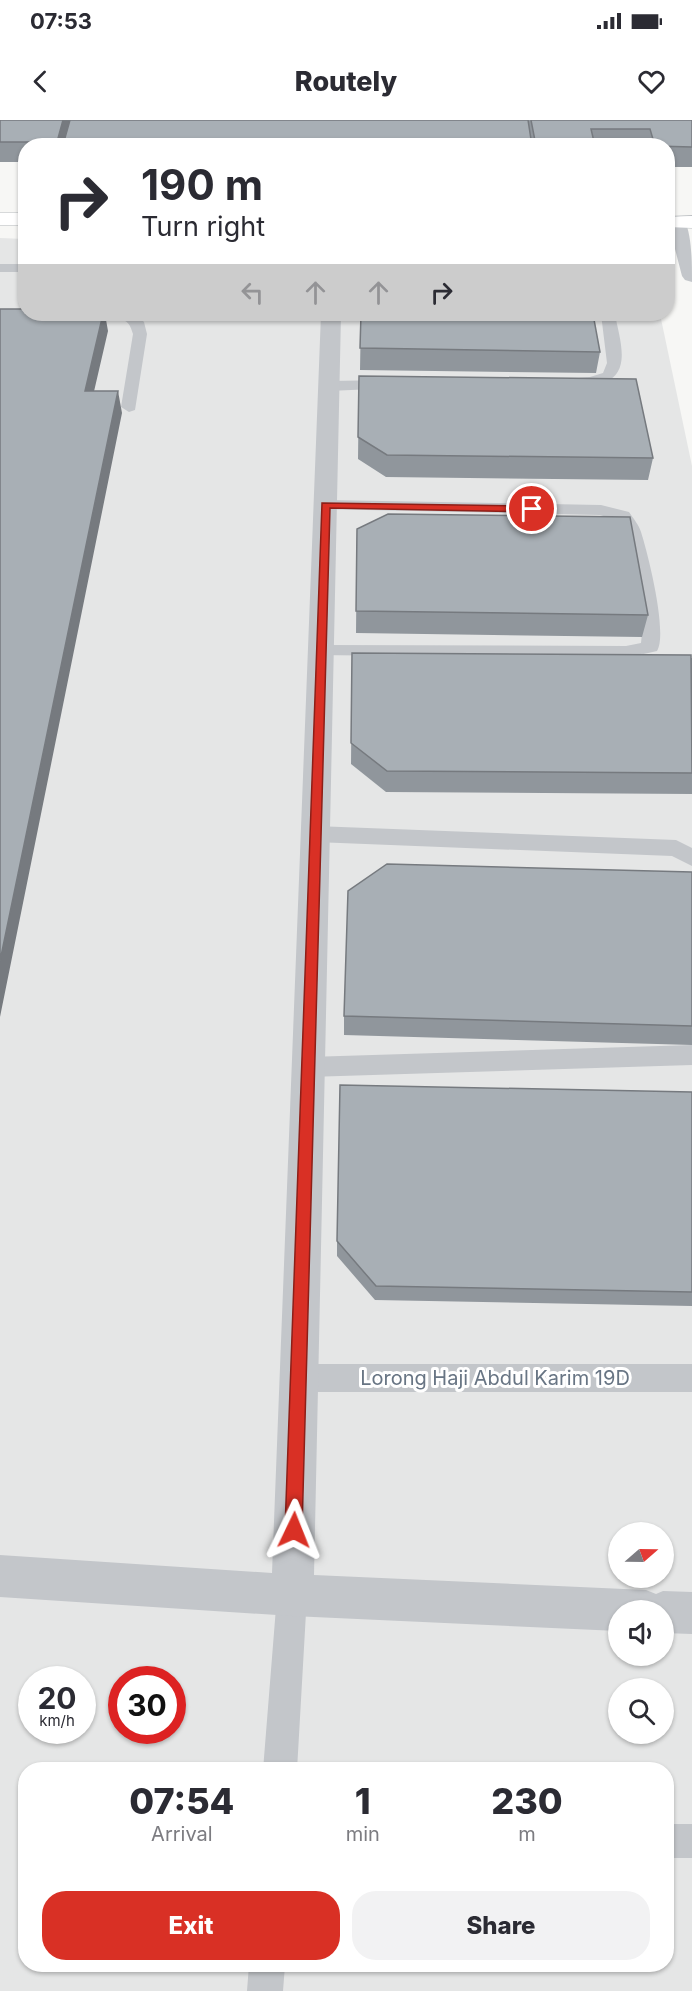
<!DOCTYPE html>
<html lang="en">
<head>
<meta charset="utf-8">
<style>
	body { margin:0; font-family:Inter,sans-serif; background:#f2f2f3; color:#2b2b33; height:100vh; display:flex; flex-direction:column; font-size:22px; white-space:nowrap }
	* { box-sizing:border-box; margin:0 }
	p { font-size:20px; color:#7c7c81 }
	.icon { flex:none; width:33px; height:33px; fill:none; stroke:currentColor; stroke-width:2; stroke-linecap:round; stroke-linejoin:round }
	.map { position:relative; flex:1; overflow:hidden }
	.details { position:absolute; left:18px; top:1642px; width:656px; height:210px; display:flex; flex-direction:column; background:#fff; border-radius:24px; box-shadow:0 2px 4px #0004 }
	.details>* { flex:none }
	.hud { position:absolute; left:18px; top:18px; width:657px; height:183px; border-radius:24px; box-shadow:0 2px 4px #0004; background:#fff; color:#2b2b33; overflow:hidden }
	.needle { width:39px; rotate:70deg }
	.controls { position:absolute; left:608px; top:1402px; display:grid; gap:12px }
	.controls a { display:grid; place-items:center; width:66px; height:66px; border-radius:50%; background:#fff; box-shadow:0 2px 4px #0004; font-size:30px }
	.speed { position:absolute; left:18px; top:1546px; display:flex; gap:12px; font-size:30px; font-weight:700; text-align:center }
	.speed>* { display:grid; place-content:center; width:78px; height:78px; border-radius:50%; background:#fff; box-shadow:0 2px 4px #0004; line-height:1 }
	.speed small { font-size:15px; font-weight:400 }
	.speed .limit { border:9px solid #d22; background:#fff; color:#111 }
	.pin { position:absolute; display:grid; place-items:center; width:51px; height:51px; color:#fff; margin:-26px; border:3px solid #fff; border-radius:50%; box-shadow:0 2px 6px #0007 }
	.me { position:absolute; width:66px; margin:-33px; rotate:2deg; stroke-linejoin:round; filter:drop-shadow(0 0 4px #0008) }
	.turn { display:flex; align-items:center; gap:21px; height:126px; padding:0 24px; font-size:27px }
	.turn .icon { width:78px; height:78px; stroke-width:2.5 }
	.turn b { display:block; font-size:42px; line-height:51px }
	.lanes { display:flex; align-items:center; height:57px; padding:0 24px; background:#0003; justify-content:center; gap:30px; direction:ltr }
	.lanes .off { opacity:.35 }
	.eta { display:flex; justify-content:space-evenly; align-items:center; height:102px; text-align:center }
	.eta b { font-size:36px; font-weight:800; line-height:42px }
	.cta { display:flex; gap:12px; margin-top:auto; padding:12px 24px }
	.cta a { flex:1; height:69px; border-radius:24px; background:#d93025; color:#fff; font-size:24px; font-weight:800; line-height:69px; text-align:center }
	.cta a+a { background:#f2f2f3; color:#2b2b33 }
	.status { display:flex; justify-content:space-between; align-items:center; height:42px; padding:0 30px; background:#fff; direction:ltr }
	.status svg { height:16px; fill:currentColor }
	header { display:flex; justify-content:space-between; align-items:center; height:78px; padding:0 24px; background:#fff; font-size:27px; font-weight:800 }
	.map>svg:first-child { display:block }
</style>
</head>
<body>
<div class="status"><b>07:53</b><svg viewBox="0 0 49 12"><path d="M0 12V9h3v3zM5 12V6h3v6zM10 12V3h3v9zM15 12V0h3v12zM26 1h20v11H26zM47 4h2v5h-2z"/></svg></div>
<header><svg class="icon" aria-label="back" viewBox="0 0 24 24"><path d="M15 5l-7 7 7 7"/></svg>Routely<svg class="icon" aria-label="heart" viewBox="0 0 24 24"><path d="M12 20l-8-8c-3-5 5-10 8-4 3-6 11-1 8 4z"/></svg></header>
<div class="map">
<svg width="692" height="1871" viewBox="0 0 692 1871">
	<rect width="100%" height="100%" fill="#f7f7f5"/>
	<!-- built -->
	<path fill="#e5e6e6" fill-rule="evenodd" d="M0 118 25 119 26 194H660L692 346V1871H0ZM618 1413H663V1458H618ZM618 1491H663V1536H618ZM32 1560H82V1611H32ZM122 1560H172V1611H122ZM618 1569H663V1614H618ZM26 1650H666V1845H26Z"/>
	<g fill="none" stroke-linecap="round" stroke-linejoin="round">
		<defs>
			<path id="secondary" d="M0 93H26V105H0Z
				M692 96V108L668 107V97Z"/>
		</defs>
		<!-- secondary casing -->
		<use href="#secondary" stroke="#b6babe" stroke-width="1"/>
		<!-- service -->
		<path fill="#c3c6ca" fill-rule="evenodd" d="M0 144H26V152H0Z
			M105 194H135L144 202 147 214 135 290 129 292 121 287 133 214C128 196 122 201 107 197Z
			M601 194H615C619 218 633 253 603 263 592 267 578 268 567 265L564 262 567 259 590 257 603 253 607 243Z
			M390 260 395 262 398 265 395 268 329 271 321 266 329 261Z
			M325 380 601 385 629 392C633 398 639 405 641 412 648 434 668 513 657 531L626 538 314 535 312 531 314 527 321 525 626 526 641 523 643 503 623 410 617 400 600 395 319 389 316 385 319 381Z
			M315 706 676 720 692 728V746L672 736 315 722 308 720 304 714 308 708Z
			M692 925V945L308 957 299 954 296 947 299 940 308 937Z
			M298 1244H692V1272H298L288 1268 284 1258 288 1248Z
			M292 1460 303 1464 307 1475 297 1650H263L277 1475 281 1464Z
			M666 1704H692V1738H666Z
			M249 1845H285L283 1871H247Z"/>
		<!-- minor -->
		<path fill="#c3c6ca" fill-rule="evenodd" d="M677 96 684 98C692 116 692 141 692 162L685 160 682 156 668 102 670 98Z
			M321 194H341L314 1455 646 1470 656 1474 663 1471 692 1472V1514L663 1513V1491H618V1511L292 1496 0 1477V1435L272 1453Z"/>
		<!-- secondary -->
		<use href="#secondary" fill="#fff" fill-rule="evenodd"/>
	</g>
	<!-- wall -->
	<path fill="#90969c" d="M0 0H692V47H668V26H26V42H0Z
		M361 194 600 232 596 253 360 250Z
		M359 256 653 338 648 360 386 357 358 339Z
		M357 409 648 495 642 517 356 513Z
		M352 533 692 538V674L386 672 351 644Z
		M692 752V925L344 915V896Z
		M692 972V1186L375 1180 337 1136V1121Z"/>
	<!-- shaded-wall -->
	<path fill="#767a7f" d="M63 0H72L65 25 57 26V22Z
		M103 194H105L108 211 89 293 85 271Z
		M118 271 122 293 0 897V841Z"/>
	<!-- building -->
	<path fill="#a8afb5" stroke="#767a7f" stroke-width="1.5" d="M0 0H63L57 22H0Z
		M70 0H528L532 26 63 25Z
		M531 0H692V27L655 26 650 9H591L595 26H536Z
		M0 189H26V194H103L85 271H118L0 841Z
		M361 194H593L600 232 360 228Z
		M359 256 636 259 653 338 387 335 358 317Z
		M388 394 630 397 648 495 356 491 357 409Z
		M352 533 691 535 692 653 387 651 351 623Z
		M387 744 692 752V906L344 896 348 771Z
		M340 965 692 972V1172L376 1166 337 1121Z"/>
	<!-- route -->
	<path fill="#d93025" stroke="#8d1f18" stroke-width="1.5" d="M322 383 532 386 537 389 532 392 330 388 302 1410 300 1416 294 1419 288 1416 285 1410Z"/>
	<g text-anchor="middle" stroke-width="6" stroke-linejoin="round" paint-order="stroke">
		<!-- street labels -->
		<g font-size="20" fill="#687584" stroke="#fff">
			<text x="495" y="1265">Lorong Haji Abdul Karim 19D</text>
		</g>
	</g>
</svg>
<div class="controls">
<a><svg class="needle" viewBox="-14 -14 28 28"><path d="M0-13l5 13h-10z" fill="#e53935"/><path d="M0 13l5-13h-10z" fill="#7c7c81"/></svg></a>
<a><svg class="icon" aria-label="sound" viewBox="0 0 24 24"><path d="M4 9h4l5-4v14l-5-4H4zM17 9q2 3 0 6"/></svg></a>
<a><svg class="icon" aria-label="search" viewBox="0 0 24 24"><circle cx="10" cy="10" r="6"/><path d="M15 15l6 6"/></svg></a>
</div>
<div class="speed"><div>20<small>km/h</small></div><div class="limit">30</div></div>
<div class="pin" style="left:532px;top:389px;background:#d93025"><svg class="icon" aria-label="arrive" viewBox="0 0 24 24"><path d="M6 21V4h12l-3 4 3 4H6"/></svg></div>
<svg class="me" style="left:294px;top:1410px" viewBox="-20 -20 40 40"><path d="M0-17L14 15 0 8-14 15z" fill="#d93025" stroke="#fff" stroke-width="4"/></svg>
<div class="hud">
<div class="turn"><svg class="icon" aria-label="right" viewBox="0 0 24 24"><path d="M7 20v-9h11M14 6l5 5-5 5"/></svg><div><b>190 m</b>Turn right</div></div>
<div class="lanes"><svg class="icon off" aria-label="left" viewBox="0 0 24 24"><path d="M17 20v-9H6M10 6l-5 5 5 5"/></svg><svg class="icon off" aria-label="ahead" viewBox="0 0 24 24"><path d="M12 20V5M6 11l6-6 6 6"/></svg><svg class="icon off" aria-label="ahead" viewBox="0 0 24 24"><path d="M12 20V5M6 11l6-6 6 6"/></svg><svg class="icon" aria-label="right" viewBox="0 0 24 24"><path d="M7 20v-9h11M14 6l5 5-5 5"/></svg></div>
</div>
<section class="details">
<div class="eta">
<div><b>07:54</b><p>Arrival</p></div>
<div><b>1</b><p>min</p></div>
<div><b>230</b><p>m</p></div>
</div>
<div class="cta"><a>Exit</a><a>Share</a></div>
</section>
</div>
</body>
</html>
